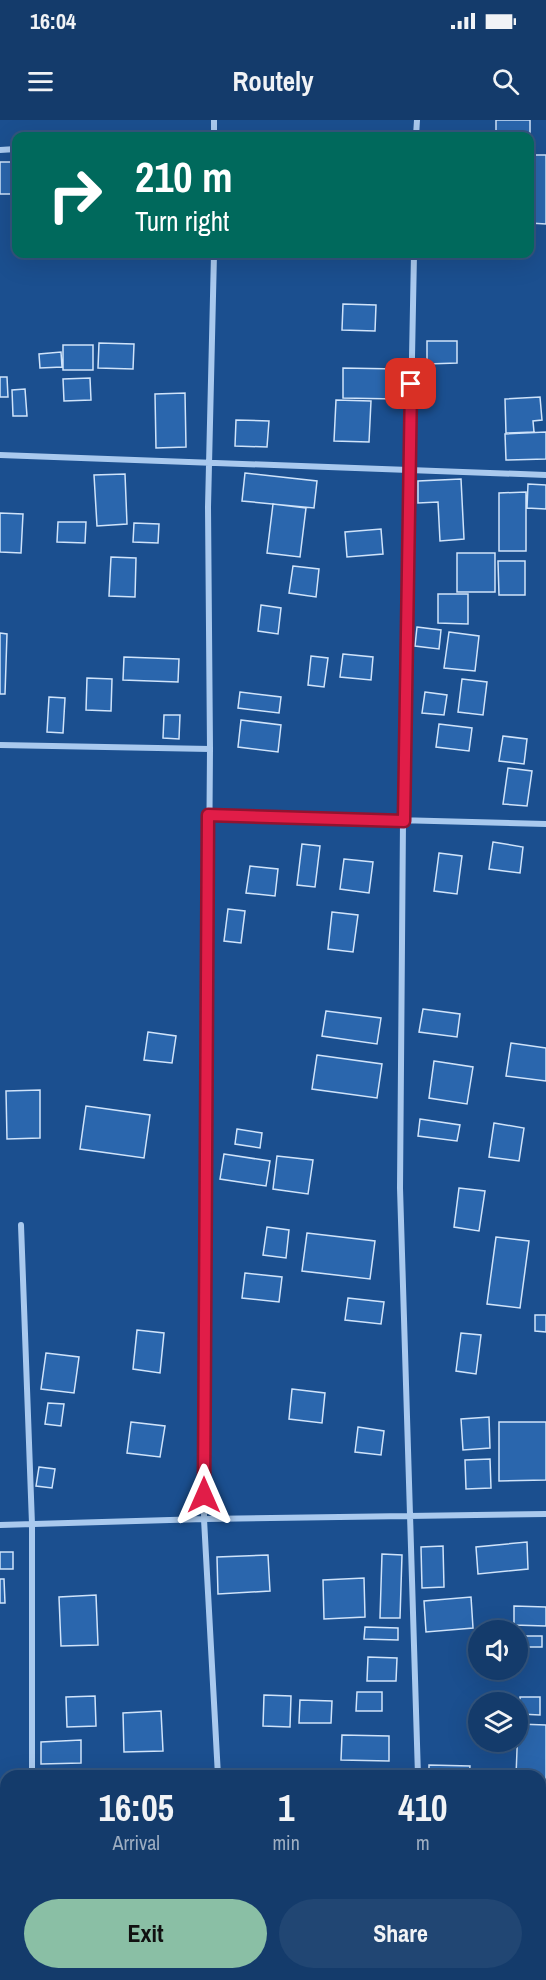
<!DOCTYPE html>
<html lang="en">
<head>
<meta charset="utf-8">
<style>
	body { margin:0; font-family:"Archivo Narrow",sans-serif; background:#214673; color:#f1f3f6; height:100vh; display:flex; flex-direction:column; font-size:22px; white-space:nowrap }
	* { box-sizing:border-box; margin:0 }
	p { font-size:20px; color:#9dadc1 }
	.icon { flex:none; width:33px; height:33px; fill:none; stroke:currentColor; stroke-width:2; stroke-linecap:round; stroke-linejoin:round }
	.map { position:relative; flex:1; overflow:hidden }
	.drawer { position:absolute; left:0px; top:1650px; width:546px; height:210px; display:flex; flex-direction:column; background:#143b6b; border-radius:18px 18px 0 0; box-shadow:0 6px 24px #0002,0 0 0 2px #33557e }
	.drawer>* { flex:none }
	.top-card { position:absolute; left:12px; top:12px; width:522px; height:126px; border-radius:12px; box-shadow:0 6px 24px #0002,0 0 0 2px #33557e; background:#00695c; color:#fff; overflow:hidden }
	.buttons { position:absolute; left:468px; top:1500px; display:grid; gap:12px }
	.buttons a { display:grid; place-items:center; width:60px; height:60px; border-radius:50%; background:#143b6b; box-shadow:0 6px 24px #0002,0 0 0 2px #33557e; font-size:30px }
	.pin { position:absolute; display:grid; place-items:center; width:51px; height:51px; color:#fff; margin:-26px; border-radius:12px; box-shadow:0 3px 9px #0006 }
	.me { position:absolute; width:66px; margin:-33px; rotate:0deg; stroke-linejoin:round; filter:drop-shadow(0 0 4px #0008) }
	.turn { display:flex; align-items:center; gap:21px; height:126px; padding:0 24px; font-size:27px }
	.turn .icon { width:78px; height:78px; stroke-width:2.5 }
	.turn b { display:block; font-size:42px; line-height:51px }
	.eta { display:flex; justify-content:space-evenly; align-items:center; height:102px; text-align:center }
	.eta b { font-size:36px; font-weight:700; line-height:42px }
	.primary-button { display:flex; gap:12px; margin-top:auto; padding:12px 24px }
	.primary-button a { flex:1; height:69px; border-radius:36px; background:#8abfa5; color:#111; font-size:24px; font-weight:700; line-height:69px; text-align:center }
	.primary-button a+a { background:#214673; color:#f1f3f6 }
	.status { display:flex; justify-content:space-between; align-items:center; height:42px; padding:0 30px; background:#143b6b; direction:ltr }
	.status svg { height:16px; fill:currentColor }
	header { display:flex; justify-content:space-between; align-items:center; height:78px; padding:0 24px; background:#143b6b; font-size:27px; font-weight:700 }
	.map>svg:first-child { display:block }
</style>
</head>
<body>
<div class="status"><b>16:04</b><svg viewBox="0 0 49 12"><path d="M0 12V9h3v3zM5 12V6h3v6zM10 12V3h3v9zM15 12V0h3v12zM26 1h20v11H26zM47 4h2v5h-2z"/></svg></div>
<header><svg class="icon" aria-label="menu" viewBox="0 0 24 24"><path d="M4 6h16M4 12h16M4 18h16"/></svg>Routely<svg class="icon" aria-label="search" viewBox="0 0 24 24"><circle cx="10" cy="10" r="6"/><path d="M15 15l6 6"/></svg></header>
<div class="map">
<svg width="546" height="1860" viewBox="0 0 546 1860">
	<rect width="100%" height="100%" fill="#1b4f8f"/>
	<!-- building -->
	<path fill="#2a66ad" stroke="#cfe3fa" stroke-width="1.5" d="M496 0H530V18L496 16Z
		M530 35H546V104L530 103Z
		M0 42H16V74H0Z
		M343 184 376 185 375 211 342 210Z
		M427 221H457V243L427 244Z
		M99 223 134 224 133 249 98 248Z
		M63 225H93V250H63Z
		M61 232 62 247 40 248 39 234Z
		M343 248 398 249 397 279 343 278Z
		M0 257H7L8 277H0Z
		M90 258 91 280 64 281 63 259Z
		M25 269 27 296H13L12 270Z
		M185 273 186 327 156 328 155 274Z
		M540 277 542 300 533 301 534 312 506 313 505 279Z
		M336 280 371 281 369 322 334 321Z
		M236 300 269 301 267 327 235 326Z
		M546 312V339L506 340 505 314Z
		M245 353 317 361 314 388 242 381Z
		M125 354 127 404 97 406 94 355Z
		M461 359 464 419 440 421 438 382 418 383V361Z
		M528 364 546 365V389L527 388Z
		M526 372V431H499V373Z
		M273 384 306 388 300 437 267 433Z
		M0 393 23 394 21 433 0 432Z
		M58 402H86L85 423 57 422Z
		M134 403 159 404 158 423 133 422Z
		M381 409 383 434 347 437 345 412Z
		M457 433H495V472H457Z
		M111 437 136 438 135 477 109 476Z
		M498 441H525V475H499Z
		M293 446 319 449 316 477 289 473Z
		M438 474H468V504L438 503Z
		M261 485 281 488 278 514 258 511Z
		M417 507 441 510 439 529 415 526Z
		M449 512 479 516 475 551 444 548Z
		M0 513 7 514 5 574H0Z
		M343 534 373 537 371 560 340 557Z
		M311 536 328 538 324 567 308 565Z
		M124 537 179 539 178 562 123 560Z
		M87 558 112 559 111 591 86 590Z
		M462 559 487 562 483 595 458 592Z
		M240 572 281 577 279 593 238 588Z
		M425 572 447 575 444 595 422 593Z
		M49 577 65 578 63 613 47 612Z
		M164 595H180L179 619 163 618Z
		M241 600 281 605 278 632 238 627Z
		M439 604 472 608 469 631 436 627Z
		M503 616 527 619 524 644 499 641Z
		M508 648 532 651 527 686 503 684Z
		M493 722 523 727 520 753 489 749Z
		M302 724 320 726 315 767 297 765Z
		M439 733 462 736 457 774 434 771Z
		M344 739 373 742 369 773 340 769Z
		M250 746 278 749 275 776 246 773Z
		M228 789 245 791 241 823 224 821Z
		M332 792 358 795 353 832 328 829Z
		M423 889 460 894 457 917 419 912Z
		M326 891 381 898 377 924 322 916Z
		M148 912 176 916 172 943 144 940Z
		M511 923 546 928V961L506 956Z
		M317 935 382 944 377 978 312 969Z
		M434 941 473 947 467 984 429 978Z
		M40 970V1018L7 1019 6 971Z
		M86 986 150 995 144 1038 80 1029Z
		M420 999 460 1005 457 1021 418 1016Z
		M494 1003 524 1008 519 1041 489 1037Z
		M237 1009 262 1013 260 1028 235 1024Z
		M224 1034 270 1041 266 1066 220 1059Z
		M277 1036 313 1040 308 1074 273 1069Z
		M459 1068 485 1071 479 1111 454 1107Z
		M267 1107 289 1110 286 1138 263 1135Z
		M307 1113 375 1121 370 1159 302 1151Z
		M496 1117 529 1121 520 1188 487 1184Z
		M245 1153 282 1157 279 1182 242 1178Z
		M348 1178 384 1182 381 1204 345 1200Z
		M535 1195H546V1212L535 1211Z
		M137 1210 164 1213 160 1253 133 1249Z
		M461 1213 481 1215 476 1254 456 1251Z
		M46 1233 79 1237 74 1273 41 1269Z
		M292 1269 325 1273 322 1303 289 1299Z
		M48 1283 64 1284 61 1306 45 1304Z
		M489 1297 490 1328 463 1330 461 1299Z
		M131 1302 165 1306 160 1337 127 1333Z
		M499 1302H546V1360L499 1361Z
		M358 1307 384 1311 381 1335 355 1332Z
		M490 1339 491 1368 466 1369 465 1340Z
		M39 1347 55 1349 52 1368 36 1366Z
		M527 1422 528 1449 478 1454 476 1427Z
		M443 1426 444 1467 422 1468 421 1427Z
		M0 1432H13V1449H0Z
		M382 1434 402 1435 400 1498H380Z
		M268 1435 270 1471 218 1474 217 1437Z
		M364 1458 365 1497 324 1499 323 1460Z
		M0 1459H4L5 1483H0Z
		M96 1475 98 1525 61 1526 59 1477Z
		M471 1477 473 1508 426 1512 424 1481Z
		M514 1486 546 1487V1506L514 1505Z
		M365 1507 398 1508V1520L364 1519Z
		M518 1516H542V1527H518Z
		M368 1537 397 1538 396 1561H367Z
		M357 1572H382V1591H356Z
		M264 1575 291 1576 290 1607 263 1606Z
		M95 1576 96 1606 67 1607 66 1577Z
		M520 1577H540V1595L520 1594Z
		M300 1580 332 1581 331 1603H299Z
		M161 1591 163 1631 124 1632 123 1593Z
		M518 1604 546 1605V1664H540V1656H516Z
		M342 1615 389 1616V1641L341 1640Z
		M81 1620V1643L41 1644V1622Z
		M429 1645 470 1646 469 1656H429Z
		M160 1652V1656H121V1654Z
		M540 1722H546V1752H540Z
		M0 1773H4L5 1793 0 1794Z"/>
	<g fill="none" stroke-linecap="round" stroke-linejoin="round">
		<!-- street -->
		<path stroke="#a9c9ee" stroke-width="6" d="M214 0V16
			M416 16 417 0
			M0 30 16 29
			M214 134 208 387 210 629 204 1399 218 1656
			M414 134 403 701 400 1068 418 1656
			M0 335 546 355
			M0 625 210 629
			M209 695 546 704
			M21 1105 32 1404V1656
			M0 1405 204 1399 546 1394
			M540 1834H546
			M32 1854V1860
			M425 1854V1860
			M67 1860 139 1854
			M228 1860V1854"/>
	</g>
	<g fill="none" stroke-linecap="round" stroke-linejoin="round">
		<defs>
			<path id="route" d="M204 1375 208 695 404 701 411 264"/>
		</defs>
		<!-- route casing -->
		<use href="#route" stroke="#92132f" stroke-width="15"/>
		<!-- route -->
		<use href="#route" stroke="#e11d48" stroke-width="10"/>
	</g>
</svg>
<div class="buttons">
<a><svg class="icon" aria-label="sound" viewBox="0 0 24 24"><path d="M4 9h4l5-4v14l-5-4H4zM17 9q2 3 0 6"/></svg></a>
<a><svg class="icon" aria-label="layers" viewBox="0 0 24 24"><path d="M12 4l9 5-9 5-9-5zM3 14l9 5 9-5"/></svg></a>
</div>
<div class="pin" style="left:411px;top:264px;background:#d93025"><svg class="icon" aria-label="arrive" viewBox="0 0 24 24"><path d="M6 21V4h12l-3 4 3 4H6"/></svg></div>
<svg class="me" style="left:204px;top:1375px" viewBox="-20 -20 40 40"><path d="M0-17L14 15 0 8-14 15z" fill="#e11d48" stroke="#fff" stroke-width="4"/></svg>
<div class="top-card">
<div class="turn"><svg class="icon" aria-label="right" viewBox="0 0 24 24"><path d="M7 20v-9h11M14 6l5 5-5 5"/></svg><div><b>210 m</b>Turn right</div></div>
</div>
<section class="drawer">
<div class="eta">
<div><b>16:05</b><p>Arrival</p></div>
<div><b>1</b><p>min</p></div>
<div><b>410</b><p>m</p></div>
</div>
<div class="primary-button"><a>Exit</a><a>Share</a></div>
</section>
</div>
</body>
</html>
